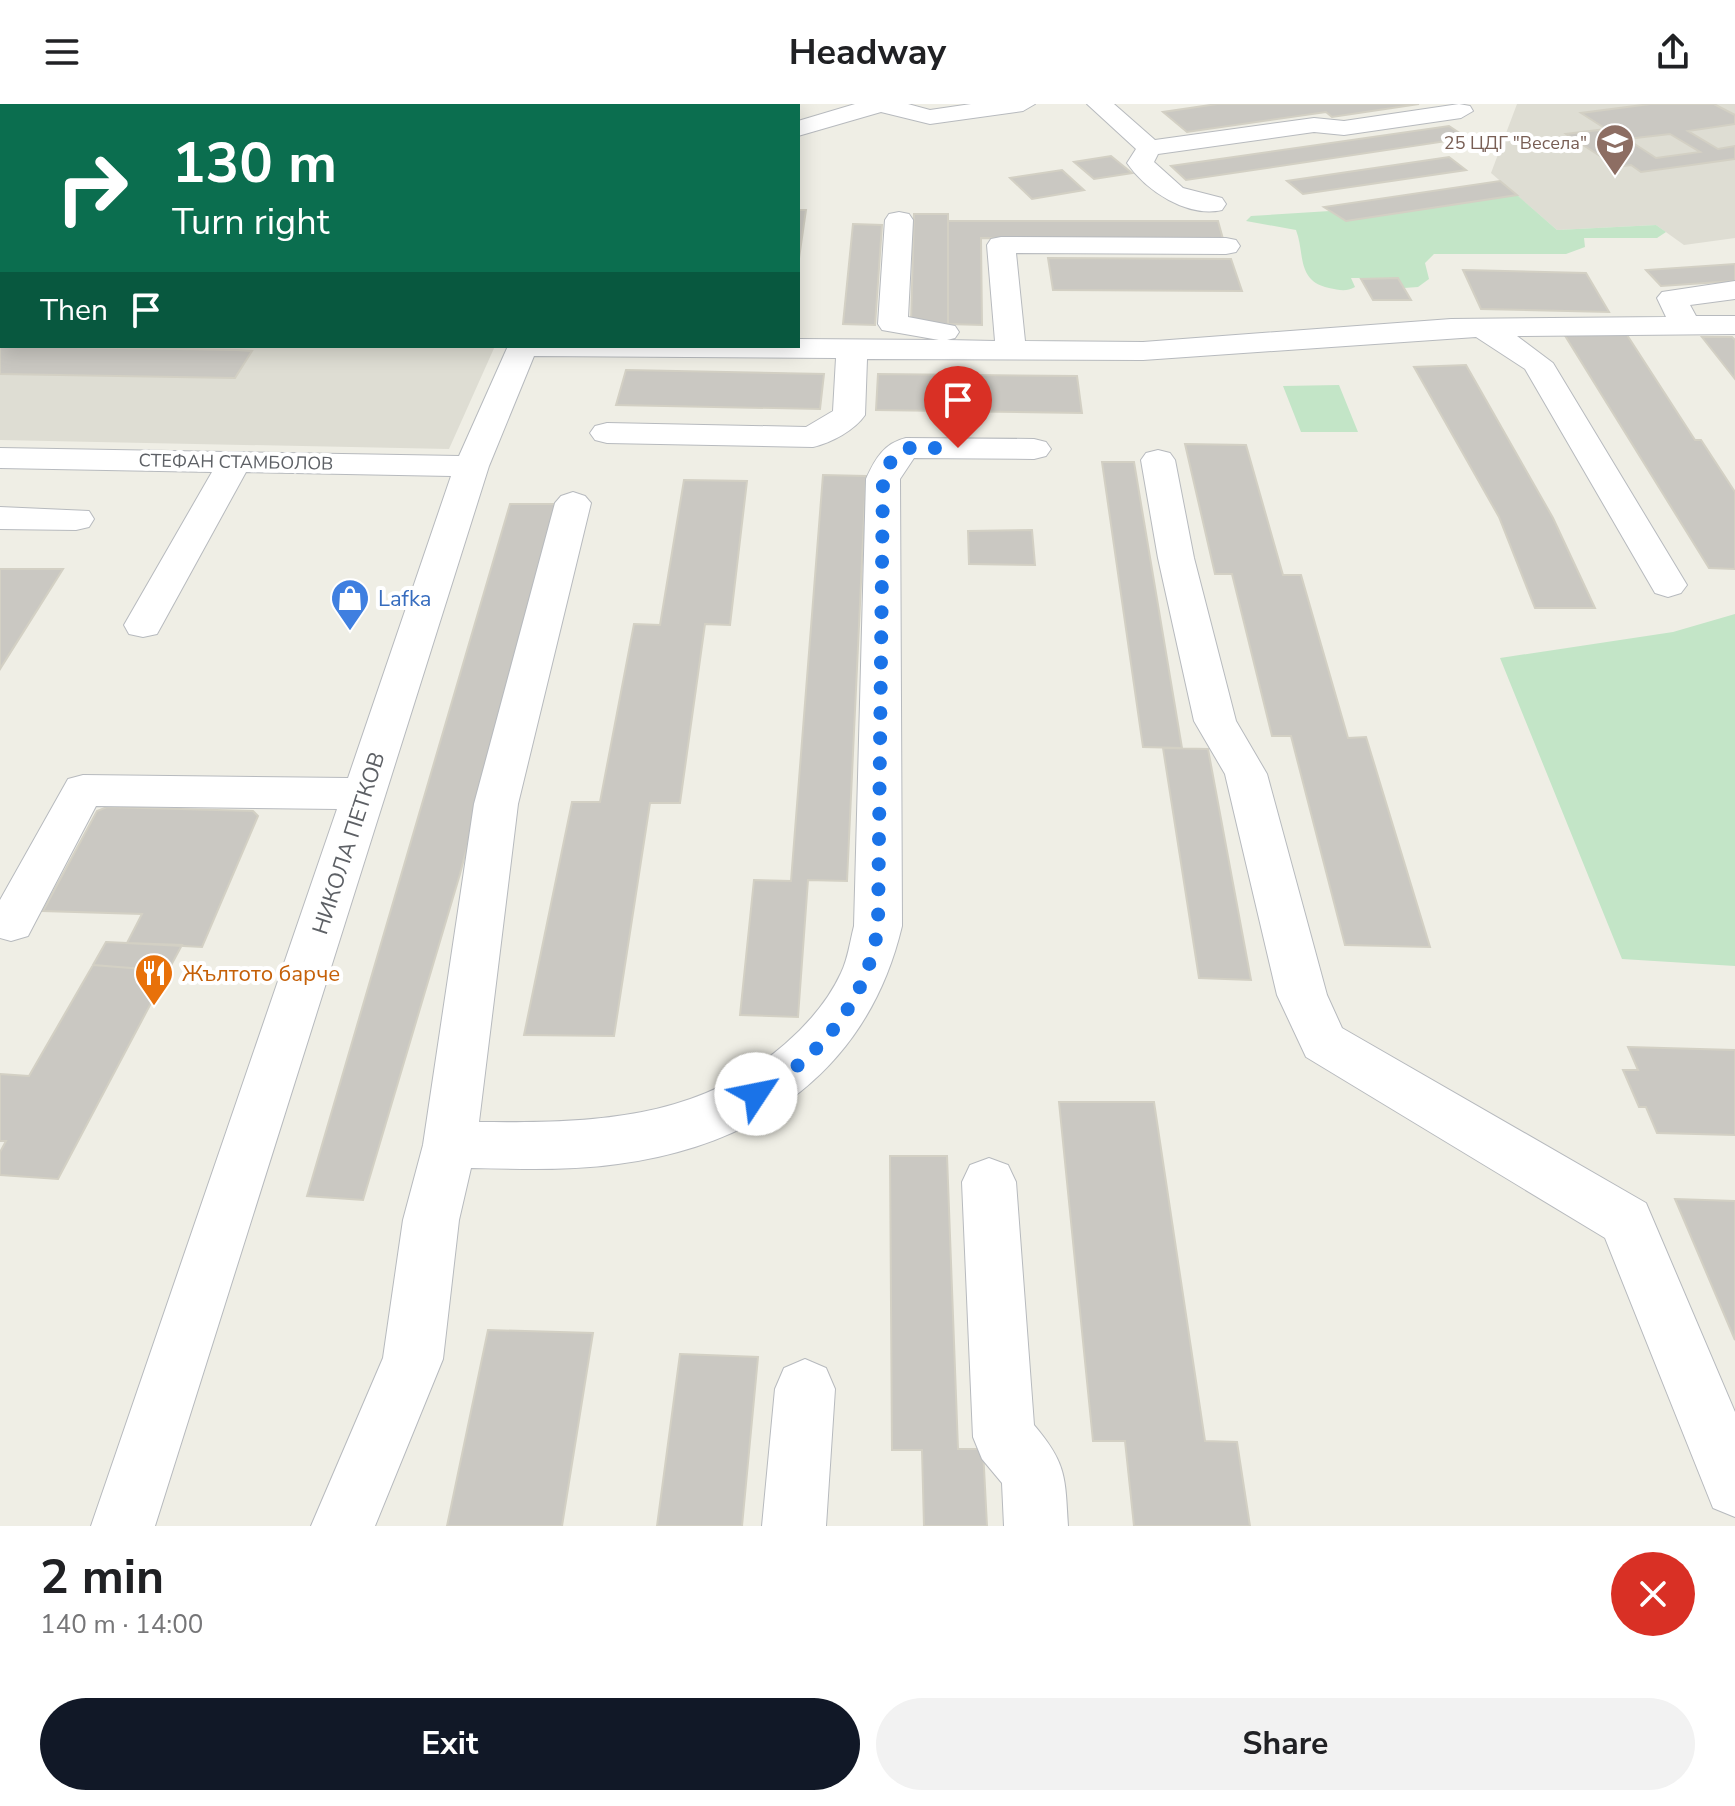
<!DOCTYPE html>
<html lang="en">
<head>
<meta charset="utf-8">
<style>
	body { margin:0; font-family:"Nunito Sans",sans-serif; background:#f2f2f2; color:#202124; height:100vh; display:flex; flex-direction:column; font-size:30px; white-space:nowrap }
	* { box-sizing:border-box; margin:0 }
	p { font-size:26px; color:#757577 }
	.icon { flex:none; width:44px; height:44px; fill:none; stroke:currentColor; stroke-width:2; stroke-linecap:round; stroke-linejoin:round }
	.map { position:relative; height:1422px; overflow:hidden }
	.side { display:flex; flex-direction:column; background:#fff; flex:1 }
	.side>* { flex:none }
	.top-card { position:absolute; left:0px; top:0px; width:800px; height:244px; box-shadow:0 4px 20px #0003; background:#0b6e4f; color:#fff; overflow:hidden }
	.pin { position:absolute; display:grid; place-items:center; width:68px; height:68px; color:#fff; margin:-82px -34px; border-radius:50% 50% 50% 0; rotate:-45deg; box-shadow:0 0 8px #0007 }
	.pin .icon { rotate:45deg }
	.me { position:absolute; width:88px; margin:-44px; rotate:56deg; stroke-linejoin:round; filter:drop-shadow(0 0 6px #0008) }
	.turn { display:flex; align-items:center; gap:28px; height:168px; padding:0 40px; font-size:36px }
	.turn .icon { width:104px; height:104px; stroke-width:2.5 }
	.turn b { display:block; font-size:56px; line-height:68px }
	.then { display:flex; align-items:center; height:76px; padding:0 40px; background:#0003; gap:16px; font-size:30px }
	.round { display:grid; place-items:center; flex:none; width:84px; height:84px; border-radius:42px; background:#f2f2f2 }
	.summary { display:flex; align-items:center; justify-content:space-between; height:136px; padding:0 40px }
	h1 { font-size:48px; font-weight:700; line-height:60px }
	.primary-button { display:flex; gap:16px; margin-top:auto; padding:16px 40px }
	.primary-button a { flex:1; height:92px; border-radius:48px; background:#111827; color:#fff; font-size:32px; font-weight:700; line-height:92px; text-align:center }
	.primary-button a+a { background:#f2f2f2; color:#202124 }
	header { display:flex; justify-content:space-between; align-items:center; height:104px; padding:0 40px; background:#fff; font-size:36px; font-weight:700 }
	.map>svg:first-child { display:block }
</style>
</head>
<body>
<header><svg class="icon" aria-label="menu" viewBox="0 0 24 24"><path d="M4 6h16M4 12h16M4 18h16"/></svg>Headway<svg class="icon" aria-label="share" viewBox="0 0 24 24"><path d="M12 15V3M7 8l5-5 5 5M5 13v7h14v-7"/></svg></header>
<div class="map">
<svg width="1735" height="1422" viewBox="0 0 1735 1422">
	<rect width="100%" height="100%" fill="#efeee5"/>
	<!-- education -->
	<path fill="#deddd3" d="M0 0H462L2 2V242H495L449 345 0 336Z
		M1517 0H1735V134L1684 141 1656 121 1557 126 1491 69Z"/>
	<!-- green -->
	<path fill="#c3e5c7" d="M1517 91 1557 126 1656 121 1666 128 1657 134H1584L1585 143 1566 150H1434L1425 159 1429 175 1418 183 1404 184 1398 174H1351L1355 183C1346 188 1339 186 1329 184 1296 177 1305 149 1296 126L1246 117 1251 112 1330 107 1346 117Z
		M1339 281 1358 328H1301L1283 282Z
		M1735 510V862L1622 855 1500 554 1673 528Z"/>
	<!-- building -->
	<path fill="#cac8c2" stroke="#d3d0c4" stroke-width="2" fill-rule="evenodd" d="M1217 0H1419L1332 13 1326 8 1187 28 1163 8Z
		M1650 0H1714L1735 11V20L1688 27 1718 45 1735 42V55L1641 68 1631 61 1617 63 1566 30 1606 25 1581 9ZM1670 30 1700 48 1656 54 1627 35Z
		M1449 22 1467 34 1186 76 1171 62Z
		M1111 52 1132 69 1094 75 1074 58Z
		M1449 53 1466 66 1303 90 1287 77Z
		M1062 66 1084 86 1032 95 1010 74Z
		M1500 77 1517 91 1346 117 1324 103Z
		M798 106H806L798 161Z
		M914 110H948V220L911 219Z
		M948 117H1218L1223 135 981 134 982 221 948 220Z
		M853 120 882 121 875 221 843 220Z
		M1048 154 1231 155 1242 187 1053 186Z
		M1735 160V177L1661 182 1646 166Z
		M1463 166 1586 169 1609 208 1481 205Z
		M1398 174 1411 196H1373L1361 175Z
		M1564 230 1627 231 1695 336H1701L1735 388V465L1709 464Z
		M1702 233H1732L1735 236V275Z
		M0 242 237 246 252 247 235 274 0 270Z
		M1466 261 1553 414 1595 504H1535L1499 413 1414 263Z
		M626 266 824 270 820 305 616 301Z
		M878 270 1077 272 1082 309 876 306Z
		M1185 340 1246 341 1283 471H1301L1348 634 1366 633 1430 843 1345 841 1291 632H1272L1232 470H1215Z
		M1102 358H1134L1182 644 1143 643Z
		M823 371 866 372 847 777 808 776 798 913 740 911 754 776 791 777Z
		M684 376 747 377 730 521 705 520 680 699H650L614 932 524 931 572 698H600L634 520 660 521Z
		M510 400H558L460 770 363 1096 307 1092Z
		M1032 426 1035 461 969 460 968 427Z
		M0 465H63L0 565Z
		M1163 644 1208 645 1251 876 1199 874Z
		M107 703 253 707 258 712 202 843 127 839 142 810 43 807 97 707Z
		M106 838 127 839 182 841 168 867 93 861Z
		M93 861 168 867 58 1075 0 1071V1048L6 1037H0V970L29 972Z
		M1628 943 1735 946V1031L1657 1029 1646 1003H1639L1623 966H1638Z
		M1059 998H1154L1205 1337 1237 1338 1250 1422H1134L1125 1337H1093Z
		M890 1052H947L958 1345H983L987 1422H924L922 1346H892Z
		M1675 1095 1735 1097V1236Z
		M488 1226 593 1229 562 1422H447Z
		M680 1250 758 1253 742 1422H657Z"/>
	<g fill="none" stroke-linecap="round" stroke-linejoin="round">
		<defs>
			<path id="minor" d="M476 0H501L502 2H477Z
				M685 0H711L684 2Z
				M855 0H908L930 6 971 0H1035L1023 7 930 20 881 8 798 32V17Z
				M1087 0H1114L1155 36 1314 14 1344 17 1459 0 1470 2 1473 7 1461 14 1344 31 1314 28 1158 50 1154 58 1183 84 1222 94 1226 100 1222 106C1188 114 1146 87 1127 59L1136 45Z
				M899 108 909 110 913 116 908 213 955 222 959 228 955 234 947 236 995 237 987 141 991 135 1001 133 1226 134 1236 136 1240 142 1236 148 1226 150 1016 149 1025 237 1143 238 1451 215 1666 213 1657 194 1662 188 1735 177V195L1690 201 1696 212H1735V230L1517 232 1553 259 1687 481 1681 489 1668 493 1655 489 1525 265 1476 233 1143 256 867 255 865 311C855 326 831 339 813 343L607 339 595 336 590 329 595 322 607 319 806 323 833 307 836 254 534 252 489 362 155 1422H91L337 705 96 702 28 832 11 837 0 834V796L68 675 83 671 348 674 451 372 246 368 162 521 157 530 143 533 129 530 124 521 212 368 0 364V344L459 352 508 242H798V235L939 236 882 226 878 220 885 116 889 110Z
				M906 334 1034 335 1046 338 1051 345 1046 352 1034 355 914 354 900 375 902 822C868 965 760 1041 618 1060 569 1067 520 1065 471 1064L459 1116 443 1255 375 1422H311L383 1254 403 1116 423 1041 474 700 555 399 561 392 573 388 585 392 591 399 518 700 479 1018C590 1019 697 1017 785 940 808 920 828 897 841 869 848 855 850 837 854 822L866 375C875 355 884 339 906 334Z
				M1158 346 1170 349 1175 356 1194 454 1236 617 1267 670 1327 891 1342 924 1646 1099 1735 1308V1413L1713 1404 1605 1134 1306 953 1277 891 1225 670 1194 617 1158 454 1141 356 1146 349Z
				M0 403 89 407 94 415 89 423 76 426 0 425Z
				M989 1054 1008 1061 1016 1078 1034 1321C1067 1360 1065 1373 1068 1422H1004L1002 1379 982 1355 973 1333 962 1078 970 1061Z
				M805 1255 826 1264 835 1285 826 1422H762L775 1285 784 1264Z"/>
		</defs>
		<!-- minor casing -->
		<use href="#minor" stroke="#b7babe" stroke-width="2"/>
		<!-- minor -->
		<use href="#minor" fill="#fff" fill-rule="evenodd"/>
	</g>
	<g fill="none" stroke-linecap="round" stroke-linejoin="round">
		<!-- route -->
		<path stroke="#1a73e8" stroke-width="14" stroke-dasharray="0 25.2" d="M756 990C821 953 868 896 878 822L883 375 891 357 906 344H958"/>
	</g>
	<!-- icons -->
	<defs>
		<symbol id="school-pin" viewBox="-11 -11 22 30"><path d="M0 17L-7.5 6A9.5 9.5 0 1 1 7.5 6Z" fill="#8d6e63" stroke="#fff"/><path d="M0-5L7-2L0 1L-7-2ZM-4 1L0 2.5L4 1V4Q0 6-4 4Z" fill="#fff"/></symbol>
		<symbol id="shop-pin" viewBox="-11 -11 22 30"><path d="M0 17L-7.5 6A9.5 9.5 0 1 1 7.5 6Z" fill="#3f7fe0" stroke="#fff"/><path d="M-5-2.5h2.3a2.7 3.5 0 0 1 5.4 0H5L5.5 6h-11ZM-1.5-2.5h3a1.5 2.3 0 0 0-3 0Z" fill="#fff"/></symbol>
		<symbol id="restaurant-pin" viewBox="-11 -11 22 30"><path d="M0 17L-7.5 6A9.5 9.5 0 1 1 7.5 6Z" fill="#e8710a" stroke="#fff"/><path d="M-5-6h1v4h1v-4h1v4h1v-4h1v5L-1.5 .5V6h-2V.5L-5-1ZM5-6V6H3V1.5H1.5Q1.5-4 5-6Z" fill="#fff"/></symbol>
	</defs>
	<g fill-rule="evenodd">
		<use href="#school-pin" x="1593" y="17" width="44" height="60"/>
		<use href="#shop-pin" x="328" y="472" width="44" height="60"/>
		<use href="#restaurant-pin" x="132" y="847" width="44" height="60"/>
	</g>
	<g text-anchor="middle" stroke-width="8" stroke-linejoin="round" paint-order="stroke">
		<!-- far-education labels -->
		<g font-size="18" fill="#785e54" stroke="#fff" text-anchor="end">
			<text x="1587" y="45">25 ЦДГ "Весела"</text>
		</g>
		<!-- far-street labels -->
		<g font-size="18" fill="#5d6065" stroke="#fff">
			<text transform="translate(236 358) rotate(1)" y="6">СТЕФАН СТАМБОЛОВ</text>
		</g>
		<!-- shop labels -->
		<g font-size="22" fill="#366cbe" stroke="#fff" text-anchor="start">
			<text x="378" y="502">Lafka</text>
		</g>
		<!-- street labels -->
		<g font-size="22" fill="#5d6065" stroke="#fff">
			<text transform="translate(348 739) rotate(-72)" y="8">НИКОЛА ПЕТКОВ</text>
		</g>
		<!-- food labels -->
		<g font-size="22" fill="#c56008" stroke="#fff" text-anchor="start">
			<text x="182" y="877">Жълтото барче</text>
		</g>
	</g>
</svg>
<div class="pin" style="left:958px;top:344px;background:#d93025"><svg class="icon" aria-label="arrive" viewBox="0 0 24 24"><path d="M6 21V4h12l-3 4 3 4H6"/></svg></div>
<svg class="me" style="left:756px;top:990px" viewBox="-20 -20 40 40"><circle r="19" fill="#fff"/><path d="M0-13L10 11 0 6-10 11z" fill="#1a73e8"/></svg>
<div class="top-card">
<div class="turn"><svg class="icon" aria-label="right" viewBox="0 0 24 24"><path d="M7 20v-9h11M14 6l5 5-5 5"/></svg><div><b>130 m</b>Turn right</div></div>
<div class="then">Then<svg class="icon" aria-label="arrive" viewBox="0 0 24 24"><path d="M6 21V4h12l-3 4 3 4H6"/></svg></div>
</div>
</div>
<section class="side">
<div class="summary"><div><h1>2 min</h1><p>140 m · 14:00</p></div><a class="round" style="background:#d93025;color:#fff"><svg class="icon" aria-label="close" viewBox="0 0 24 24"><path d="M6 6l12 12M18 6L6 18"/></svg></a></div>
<div class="primary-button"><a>Exit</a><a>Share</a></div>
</section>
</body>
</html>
